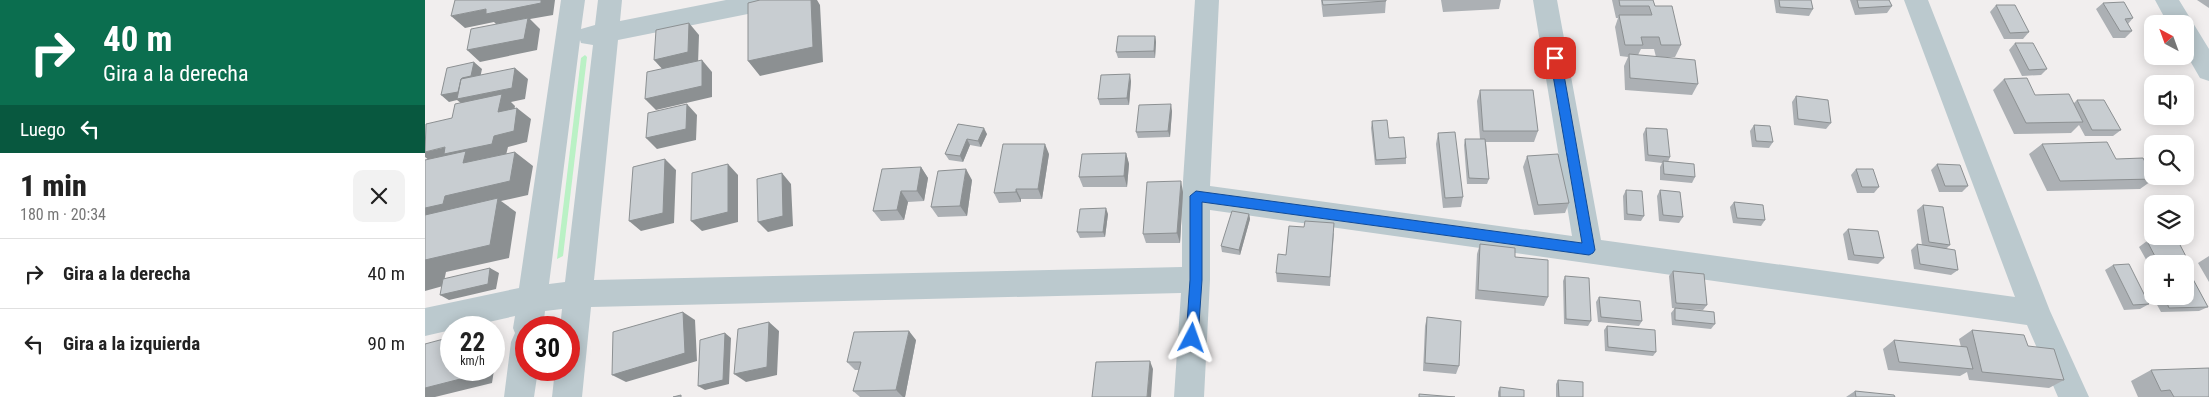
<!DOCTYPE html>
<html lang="es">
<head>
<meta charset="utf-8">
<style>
	body { margin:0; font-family:"Roboto Condensed",sans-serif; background:#f2f2f2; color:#222; height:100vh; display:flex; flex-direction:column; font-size:19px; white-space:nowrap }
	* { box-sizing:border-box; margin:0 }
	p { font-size:16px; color:#767676 }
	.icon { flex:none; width:28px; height:28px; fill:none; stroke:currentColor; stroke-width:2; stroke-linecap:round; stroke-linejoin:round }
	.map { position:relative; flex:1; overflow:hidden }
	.side { display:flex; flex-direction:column; background:#fff; width:425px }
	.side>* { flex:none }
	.guide { background:#0b6e4f; color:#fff; overflow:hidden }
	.needle { width:32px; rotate:319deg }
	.buttons { position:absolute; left:1719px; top:15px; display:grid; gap:10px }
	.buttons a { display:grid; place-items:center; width:50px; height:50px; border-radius:10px; background:#fff; box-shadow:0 2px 12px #0003; font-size:25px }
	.speed { position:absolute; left:15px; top:316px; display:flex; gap:10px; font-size:25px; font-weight:700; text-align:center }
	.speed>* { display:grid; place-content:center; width:65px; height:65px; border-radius:50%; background:#fff; box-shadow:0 2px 12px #0003; line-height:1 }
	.speed small { font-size:12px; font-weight:400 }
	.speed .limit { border:8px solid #d22; background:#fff; color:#111 }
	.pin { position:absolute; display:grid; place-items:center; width:42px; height:42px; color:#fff; margin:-21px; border-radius:10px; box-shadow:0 2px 8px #0006 }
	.me { position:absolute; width:55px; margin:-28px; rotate:4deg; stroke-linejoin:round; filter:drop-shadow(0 0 4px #0008) }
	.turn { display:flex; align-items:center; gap:18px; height:105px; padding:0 20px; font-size:22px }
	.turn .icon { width:65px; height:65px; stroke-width:2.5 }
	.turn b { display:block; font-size:35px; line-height:42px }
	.then { display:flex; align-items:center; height:48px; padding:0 20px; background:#0003; gap:10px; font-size:19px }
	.round { display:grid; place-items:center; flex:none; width:52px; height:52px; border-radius:10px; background:#f2f2f2 }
	.overview { display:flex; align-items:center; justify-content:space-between; height:85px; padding:0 20px }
	h1 { font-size:30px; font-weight:800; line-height:38px }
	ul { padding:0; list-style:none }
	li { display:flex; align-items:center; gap:15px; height:70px; padding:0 20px; border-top:1px solid #e0e0e0 }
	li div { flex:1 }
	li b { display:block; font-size:19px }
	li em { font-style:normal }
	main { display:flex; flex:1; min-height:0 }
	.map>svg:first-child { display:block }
</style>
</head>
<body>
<main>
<section class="side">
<div class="guide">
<div class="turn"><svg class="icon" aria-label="right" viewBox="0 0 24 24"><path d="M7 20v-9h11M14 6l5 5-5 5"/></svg><div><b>40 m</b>Gira a la derecha</div></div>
<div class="then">Luego<svg class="icon" aria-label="left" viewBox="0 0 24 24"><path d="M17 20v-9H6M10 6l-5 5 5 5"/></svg></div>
</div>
<div class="overview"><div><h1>1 min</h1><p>180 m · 20:34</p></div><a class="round"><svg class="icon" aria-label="close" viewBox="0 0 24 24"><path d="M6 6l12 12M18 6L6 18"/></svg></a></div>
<ul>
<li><svg class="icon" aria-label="right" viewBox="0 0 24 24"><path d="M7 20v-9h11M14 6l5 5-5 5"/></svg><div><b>Gira a la derecha</b></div><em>40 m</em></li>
<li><svg class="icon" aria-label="left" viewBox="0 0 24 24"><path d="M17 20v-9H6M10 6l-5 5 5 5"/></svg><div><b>Gira a la izquierda</b></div><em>90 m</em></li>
</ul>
</section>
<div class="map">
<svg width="1784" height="397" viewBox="0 0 1784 397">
	<rect width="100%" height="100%" fill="#f1eeee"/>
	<!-- green -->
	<path fill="#baf1c5" d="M160 55 162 57 138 256 132 259 156 58Z"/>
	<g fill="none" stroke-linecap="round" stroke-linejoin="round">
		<!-- minor -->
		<path fill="#bbc9ce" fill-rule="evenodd" d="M136 0H160L156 29 170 25 173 0H197L195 21 301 0H360L357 6 348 9 193 40 169 280 757 267V196L770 0H794L785 186 1147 236 1108 0H1132L1176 240 1590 297 1479 0H1503L1625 311 1664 397H1633L1602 325 785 210V280L779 397H749L756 293 166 307 157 397H127L130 370H144V328H135L137 309 120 311 118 328H101V370H113L109 397H79L86 342 90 333 88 328 90 316 37 328H26V330L0 336V308L94 288ZM155 40 156 43 168 45 140 282 124 284Z
			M1730 0H1754L1784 49V81L1775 78 1760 52V24H1743Z"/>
	</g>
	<!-- wall -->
	<path fill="#acb0b4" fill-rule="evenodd" d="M896 0H961L960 13 898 17Z
		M1016 0H1076L1074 9 1018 12Z
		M1187 0H1228L1230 6 1256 45 1250 57H1232L1273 84 1267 95 1200 90 1199 66 1203 57 1195 56 1190 27 1193 18H1191ZM1216 49H1229L1231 57 1213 55Z
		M1349 0H1386L1388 9 1384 16 1351 13Z
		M1425 0H1464L1467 6 1462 13 1430 15Z
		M1772 0H1784V8Z
		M1678 3 1708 18 1703 24 1707 31 1700 38H1688L1671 9Z
		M1571 5 1604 32 1598 39H1579L1565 12Z
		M730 36 731 42 730 58H693L691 52Z
		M1590 43 1622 69 1616 75 1597 76 1584 50Z
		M1579 79 1610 95 1649 103 1652 100 1696 130 1688 136H1660L1654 125 1646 133 1589 134 1568 90Z
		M706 81 704 105H675L673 99Z
		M1055 90 1113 131 1109 142H1061L1064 179 1062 184H1042L1039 145 1040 139H1055L1052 101Z
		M1371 96 1406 123 1401 129 1369 125 1367 102Z
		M747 111 745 137 713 138 711 132Z
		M947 121 964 138 981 158V164L950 165 946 128Z
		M533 124 562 134 556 147 545 145 538 162 524 160 520 154Z
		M1329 125 1348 142 1344 148 1327 147 1325 131Z
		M1221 128 1245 157 1243 162 1270 177 1267 183 1235 180V167L1237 163 1220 161 1218 134Z
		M1013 133 1038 197 1036 207 1018 208 1011 144Z
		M1617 144 1729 179 1715 189 1622 191 1604 154Z
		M701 153 704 164 702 187H658L654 177Z
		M624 154 617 199H596V202L574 203 569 193Z
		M1102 156 1144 203 1140 213 1109 215 1098 167Z
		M1512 164 1543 186 1537 192H1514L1506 170Z
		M496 167 503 178 499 201 483 202 479 220 456 221 448 211Z
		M1431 169 1454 187 1449 193H1432L1426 175Z
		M547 180 542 216 513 217 506 207Z
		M1201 190 1219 216 1216 221 1199 220 1198 196Z
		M1235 190 1258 217 1254 223 1234 221 1232 196Z
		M758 192 755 243H721L718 234Z
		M1309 202 1340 220 1336 226 1308 223 1305 207Z
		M1498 205 1525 245 1521 249 1533 270 1526 275 1489 269 1486 250 1492 244 1497 245 1492 210Z
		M683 214 680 237 655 238 652 232Z
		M824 214 825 219 815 255 797 252 796 246Z
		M1423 229 1459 258 1453 264 1423 260 1418 234Z
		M909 233 905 286 852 282 851 273 861 255Z
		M1722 241 1767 268 1763 270 1783 307 1774 311 1736 312 1726 294 1728 293V296H1760V264H1728V272L1714 247Z
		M1055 244 1090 257 1123 297 1119 306 1050 299 1052 254Z
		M1784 256V282L1773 263Z
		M1688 265 1724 304 1715 309 1699 310 1680 270Z
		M1248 271 1282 305 1278 310 1247 308 1244 276Z
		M1140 276 1166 321 1163 326 1139 324 1138 281Z
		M1174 297 1217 321 1214 326 1173 322 1171 302Z
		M1250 308 1290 324 1286 329 1247 325 1246 313Z
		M1002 317 1034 366 1031 374 998 371 1000 326Z
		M1182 326 1231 352 1228 356 1180 351 1179 330Z
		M1547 330 1603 346 1639 380 1624 388 1544 380 1542 372 1535 376 1463 370 1458 349 1469 340 1536 347 1534 339Z
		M491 340 480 397H435L428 391 434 370H430L422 362Z
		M1726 370 1784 397H1713L1706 381Z
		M1133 380 1158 397H1131V384Z
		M1075 387 1099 397H1073V392Z
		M1430 391 1470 397H1421Z"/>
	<!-- shaded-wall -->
	<path fill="#8c9092" d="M116 0H130L128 15 105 19 115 29 112 50 55 62 42 50 73 26 69 22 40 28 26 16 61 9Z
		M386 0H392L395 5 398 62 335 76 323 61Z
		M264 23 274 35 273 64 240 72 229 60Z
		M730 36 731 42 730 58 729 51Z
		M277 60 287 72V97L231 110 220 99Z
		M49 62 57 69 54 83 90 68 103 79 100 99 86 102 90 106 87 123 46 111 32 100 24 102 16 95 37 78Z
		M705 74 706 81 704 105 702 98Z
		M262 104 272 115 271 140 232 149 221 138Z
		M746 104 747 111 745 137 743 131Z
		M92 108 106 119 102 142 83 147 81 155 60 165 9 164 0 157V152L69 136Z
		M559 128 562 134 556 147 553 141Z
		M542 139 545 145 538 162 535 156Z
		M620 144 624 154 617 199 613 189Z
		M90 152 108 166 103 195 76 201 91 212 84 258 21 272 18 286 0 291V208Z
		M701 153 704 164 702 187 699 176Z
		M240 159 251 170 249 223 216 231 204 221Z
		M303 164 313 175V222L277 231 266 221Z
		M496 167 503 178 499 201 492 191Z
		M541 169 547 180 542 216 535 206Z
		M357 173 366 184 368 226 343 232 333 222Z
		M756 181 758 192 755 243 752 233Z
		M591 189 596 199V202L591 192Z
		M476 191 483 202 479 220 472 210Z
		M681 208 683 214 680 237 678 232Z
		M824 214 825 219 815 255 814 250Z
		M65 268 74 273 71 289 24 300 15 295Z
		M258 312 270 320 272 361 201 382 187 375Z
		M344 322 354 331 352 375 321 382 309 374Z
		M484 331 491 340 480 397H478L471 390Z
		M300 333 306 338 304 384 280 390 273 386Z
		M69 335 74 338 67 383 10 397H0V388L51 370H69Z
		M725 361 728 369 726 397H722Z"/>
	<!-- building -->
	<path fill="#c8cdd1" stroke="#8c9092" d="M30 0H116V3L61 14V9L26 16Z
		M335 0H386L388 47 323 61V3Z
		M897 0H961V1L898 5Z
		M1194 0H1228L1230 6H1247L1256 45H1236L1234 37H1216L1218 45H1200L1194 15H1227L1224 6H1195Z
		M1354 0H1386L1388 9 1355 7Z
		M1432 0H1464L1467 6 1434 8Z
		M1699 2 1708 18 1700 19 1707 31H1695L1678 3Z
		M1571 5H1590L1604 32 1585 33Z
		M103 18 99 39 42 50 46 29Z
		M264 23 263 52 229 60 231 30Z
		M693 36H730L729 51 691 52Z
		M1590 43H1608L1622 69 1604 70Z
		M1204 54 1270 60 1273 84 1205 78Z
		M277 60V86L220 99 222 72Z
		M49 62 46 76 37 78 36 79 33 92 16 95 22 68Z
		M90 68 87 88 32 99 36 79Z
		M705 74 702 98 673 99 676 75Z
		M1602 78 1610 95 1644 94 1658 122 1601 123 1579 79Z
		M1055 90H1108L1113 131H1058Z
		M77 94 73 112 92 108 89 131 69 136 67 144 19 154 20 147 0 152 1 124 27 118 30 104Z
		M1371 96 1403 100 1406 123 1373 119Z
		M1652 100H1679L1696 130H1667Z
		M262 104 261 129 221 138 223 113Z
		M746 104 743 131 711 132 714 105Z
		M962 120 964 138 979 137 981 158 951 160 947 121Z
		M533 124 559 128 553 141 542 139 535 156 520 154Z
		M1329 125 1345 126 1348 142 1331 141Z
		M1221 128 1242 129 1245 157 1223 155Z
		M1030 132 1038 197 1020 198 1013 133Z
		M1040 139H1060L1064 179 1044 178Z
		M1682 142 1691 159 1718 158 1729 179 1635 181 1617 144Z
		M578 144H620L613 189H591V192L569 193Z
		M41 151 38 163 90 152 85 181 20 196 18 204 0 208V160Z
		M701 153 699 176 654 177 657 154Z
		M1133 154 1144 203 1113 205 1102 156Z
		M240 159 238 213 204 221 208 167Z
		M1238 161 1269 164 1270 177 1239 174Z
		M303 164V212L266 221 267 173Z
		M1512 164 1535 165 1543 186H1520Z
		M496 167 492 191H476L472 210 448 211 457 169Z
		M541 169 535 206 506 207 513 171Z
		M1431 169H1448L1454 187H1437Z
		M357 173 358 216 333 222 332 179Z
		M756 181 752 233 718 234 722 182Z
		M1201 190 1217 191 1219 216 1202 214Z
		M1235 190 1255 192 1258 217 1238 215Z
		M73 198 65 245 0 260V215Z
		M1309 202 1338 205 1340 220 1312 218Z
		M1498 205 1518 207 1525 245 1504 242Z
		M681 208 678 232H652L655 209Z
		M807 211 824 214 814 250 796 246Z
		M880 221 909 223 905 277 851 273 853 254 861 255 864 226 879 227Z
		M1423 229 1453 231 1459 258 1429 255Z
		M1722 241H1753L1767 268H1762L1783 307 1744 308 1739 296H1760V288H1761L1760 285V264H1734Z
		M1055 244 1090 248V257L1123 260V297L1053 290Z
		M1492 244 1530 250 1533 270 1495 264Z
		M1704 264 1724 304 1708 305 1688 265Z
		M65 268 63 284 15 295 18 279Z
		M1248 271 1279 274 1282 305 1251 303Z
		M1140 276 1164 278 1166 321 1141 319Z
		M1174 297 1215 301 1217 321 1176 317Z
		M1250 308 1289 312 1290 324 1250 320Z
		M258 312 260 353 187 375 188 332Z
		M1002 317 1036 321 1034 366 1000 363Z
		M344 322 342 367 309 374 313 329Z
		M1182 326 1230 330 1231 352 1183 347Z
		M1547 330 1599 335 1603 346 1629 349 1639 380 1557 372Z
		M484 331 471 390 428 391 436 362H422L429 332Z
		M300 333 298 380 273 386 275 340Z
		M26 337V370H51V375L0 388V344Z
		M1469 340 1542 347 1548 369 1474 362Z
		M725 361 722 397H667L671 362Z
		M1784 368V397H1749L1745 390 1736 391 1726 370Z
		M1133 380 1158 382V397H1134Z
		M1075 387 1099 390V397H1075Z
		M1430 391 1469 395 1470 397H1431Z
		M994 394 1030 397H994Z
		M256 395V397H248Z"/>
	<!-- route -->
	<path fill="#1a73e8" stroke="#114b97" d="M1130 54 1136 58 1170 250 1168 253 1164 255 777 202V280L773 338 767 344 763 342 761 338 765 280V196L771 191 1157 243 1125 58Z"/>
</svg>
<div class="buttons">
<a><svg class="needle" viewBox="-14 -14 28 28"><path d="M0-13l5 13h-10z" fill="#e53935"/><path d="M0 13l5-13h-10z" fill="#767676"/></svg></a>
<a><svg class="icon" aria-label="sound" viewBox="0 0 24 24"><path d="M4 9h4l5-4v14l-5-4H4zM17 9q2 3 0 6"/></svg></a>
<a><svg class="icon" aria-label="search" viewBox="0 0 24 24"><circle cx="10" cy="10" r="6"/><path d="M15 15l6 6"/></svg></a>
<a><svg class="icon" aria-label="layers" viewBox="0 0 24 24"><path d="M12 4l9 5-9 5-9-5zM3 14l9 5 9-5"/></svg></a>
<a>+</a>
</div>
<div class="speed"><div>22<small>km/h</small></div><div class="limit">30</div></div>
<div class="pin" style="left:1130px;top:58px;background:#d93025"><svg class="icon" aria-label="arrive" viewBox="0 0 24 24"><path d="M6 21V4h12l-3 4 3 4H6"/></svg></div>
<svg class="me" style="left:767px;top:338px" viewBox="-20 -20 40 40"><path d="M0-17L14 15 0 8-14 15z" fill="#1a73e8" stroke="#fff" stroke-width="4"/></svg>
</div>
</main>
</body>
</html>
